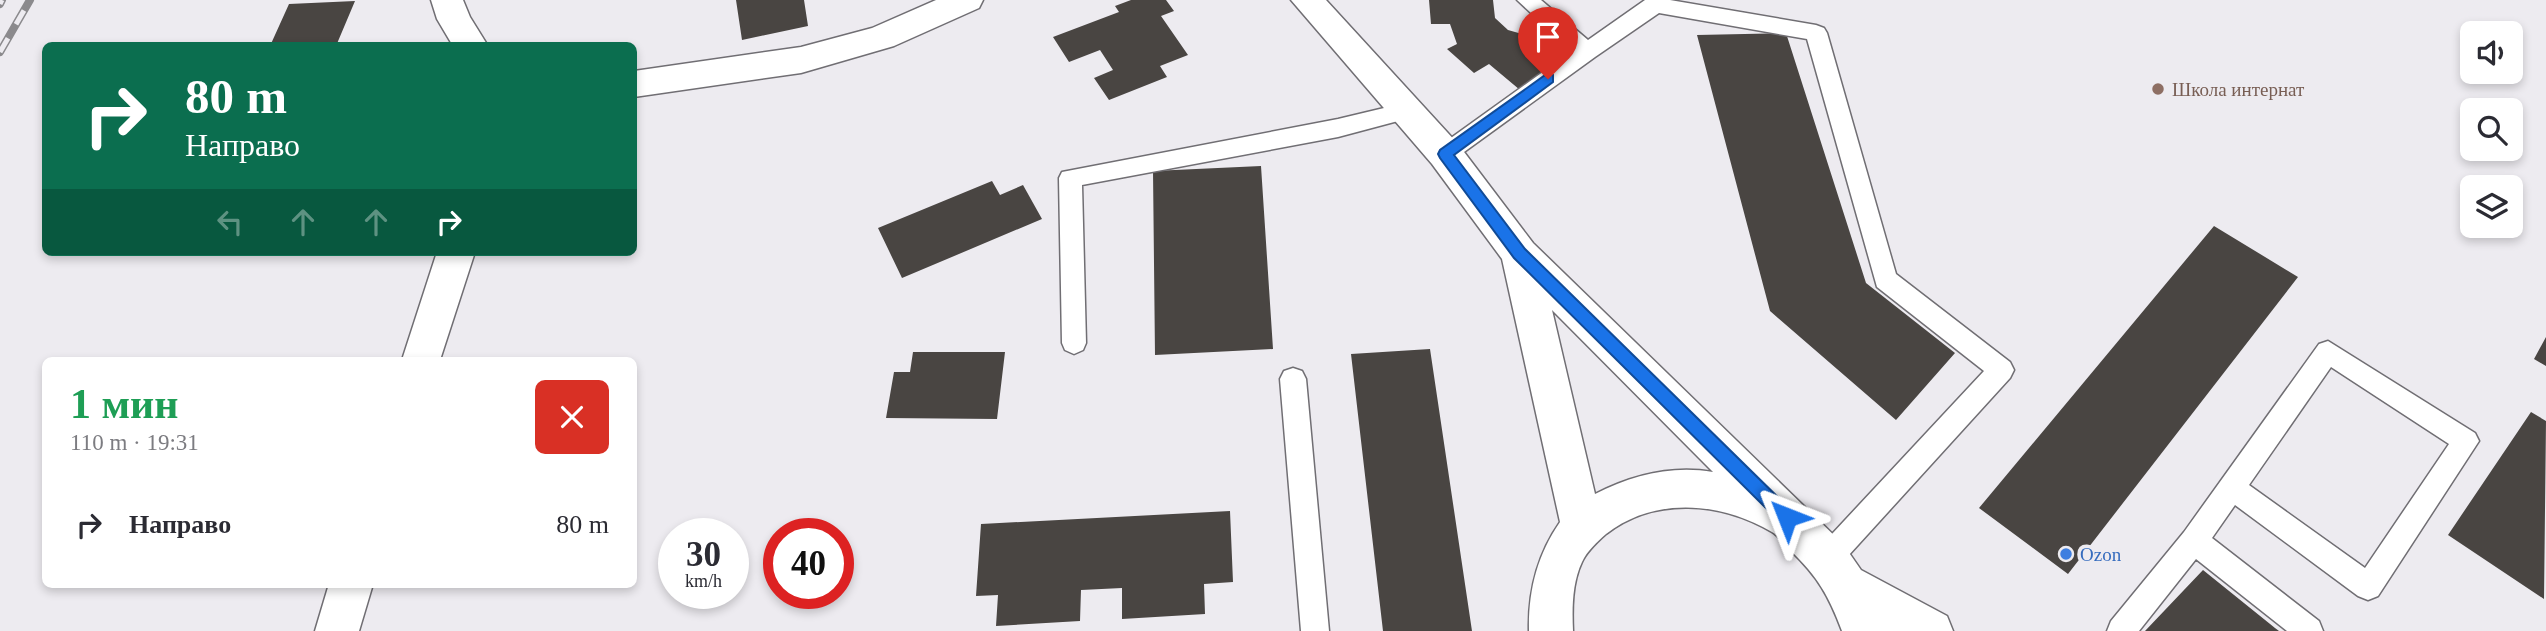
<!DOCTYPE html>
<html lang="ru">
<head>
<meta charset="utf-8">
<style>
	body { margin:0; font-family:Georgia,serif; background:#f7f7f7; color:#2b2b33; height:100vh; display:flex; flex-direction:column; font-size:26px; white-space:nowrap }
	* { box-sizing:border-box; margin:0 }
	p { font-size:23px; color:#7c7c81 }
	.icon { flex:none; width:38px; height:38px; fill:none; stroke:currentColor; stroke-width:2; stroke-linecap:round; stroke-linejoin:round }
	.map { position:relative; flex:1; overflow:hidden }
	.sheet { position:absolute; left:42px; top:357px; width:595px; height:231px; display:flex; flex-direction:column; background:#fff; border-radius:10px; box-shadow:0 4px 10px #0003 }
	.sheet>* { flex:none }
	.guide { position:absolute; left:42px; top:42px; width:595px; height:214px; border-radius:10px; box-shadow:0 4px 10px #0003; background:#0b6e4f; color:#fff; overflow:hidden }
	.buttons { position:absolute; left:2460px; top:21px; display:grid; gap:14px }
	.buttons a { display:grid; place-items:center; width:63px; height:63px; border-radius:10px; background:#fff; box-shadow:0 4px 10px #0003; font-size:35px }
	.speed { position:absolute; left:658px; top:518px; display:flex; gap:14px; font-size:35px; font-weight:700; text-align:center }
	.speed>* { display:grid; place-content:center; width:91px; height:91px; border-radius:50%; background:#fff; box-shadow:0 4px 10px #0003; line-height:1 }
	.speed small { font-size:18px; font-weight:400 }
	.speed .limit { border:10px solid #d22; background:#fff; color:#111 }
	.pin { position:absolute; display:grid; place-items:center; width:60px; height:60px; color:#fff; margin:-72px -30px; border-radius:50% 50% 50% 0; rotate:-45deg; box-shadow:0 0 7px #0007 }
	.pin .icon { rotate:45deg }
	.me { position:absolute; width:77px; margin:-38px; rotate:315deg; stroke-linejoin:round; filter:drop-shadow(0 0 5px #0008) }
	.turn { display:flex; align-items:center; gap:24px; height:147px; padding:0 28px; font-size:32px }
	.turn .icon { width:91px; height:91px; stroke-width:2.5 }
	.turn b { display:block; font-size:49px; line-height:60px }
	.lanes { display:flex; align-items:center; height:66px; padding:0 28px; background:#0003; justify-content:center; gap:35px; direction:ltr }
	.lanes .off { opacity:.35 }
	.round { display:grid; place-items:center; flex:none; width:74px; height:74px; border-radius:10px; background:#f7f7f7 }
	.overview { display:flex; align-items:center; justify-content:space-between; height:119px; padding:0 28px }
	h1 { font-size:42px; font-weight:800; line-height:52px; color:#1e9e55 }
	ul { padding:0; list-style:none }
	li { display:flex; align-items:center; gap:21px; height:98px; padding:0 28px }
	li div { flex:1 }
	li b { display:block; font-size:26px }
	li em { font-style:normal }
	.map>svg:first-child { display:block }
</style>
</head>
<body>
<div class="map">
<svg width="2546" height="631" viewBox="0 0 2546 631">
	<rect width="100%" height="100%" fill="#edebf0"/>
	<!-- building -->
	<path fill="#494542" d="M736 0H804L808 26 742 40Z
		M1131 0H1166L1174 11 1161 16 1188 55 1160 66 1167 77 1109 100 1094 78 1113 70 1100 50 1069 62 1053 37 1119 12 1115 6Z
		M1429 0H1493L1495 18 1508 30 1522 34 1535 26 1576 60 1526 95 1489 64 1474 73 1447 49 1457 44 1450 24H1431Z
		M355 1 336 46H270L289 4Z
		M1786 33 1866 283 1955 353 1896 420 1770 311 1697 35Z
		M1261 166 1273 349 1155 355 1153 171Z
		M992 181 1000 195 1023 185 1042 219 902 278 878 228Z
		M2214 226 2298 277 2068 574 1979 508Z
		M2546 337V366L2534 359Z
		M1430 349 1472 631H1383L1351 354Z
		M913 352H1005L997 419 886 418 894 372H910Z
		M2531 412 2546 421 2544 599 2448 535Z
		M1230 511 1233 582 1204 584 1205 614 1122 619V588L1081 590 1080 621 996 626 998 595 976 596 981 524Z
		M2203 570 2275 628 2279 631H2145Z"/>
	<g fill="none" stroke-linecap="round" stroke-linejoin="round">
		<defs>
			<path id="lane" d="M1517 0H1541L1588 40 1645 0H1670L1816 25 1824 28 1827 33 1896 274 2010 362 2014 370 2010 378 1838 567 1828 571 1818 567 1814 558 1818 549 1984 371 1877 287 1807 39 1659 13 1595 57 1453 160 1445 163 1437 160 1434 154 1437 148 1572 51Z
				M1405 103 1413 105 1416 111 1413 117 1338 137 1082 185 1086 343 1083 350 1074 354 1065 350 1062 343 1059 178 1062 172 1338 119Z
				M2328 341 2475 433 2479 441 2378 596 2368 600 2358 596 2235 505 2212 538 2319 621 2323 631H2287L2196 559 2139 631H2107L2111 621 2184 532 2319 344ZM2331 367 2449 444 2365 568 2249 485Z
				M1293 368 1302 371 1306 379 1329 631H1301L1280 379 1284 371Z"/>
			<path id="street" d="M431 0H463L470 17 488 46H453L437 19Z
				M936 0H983L979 8 894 46 801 73 634 97V71L801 47 872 28Z
				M437 252H475L440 360H402Z
				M329 584H373L359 631H315Z"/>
			<path id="secondary" d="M1291 0H1326L1458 144 1533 243 1843 544 1861 570 1947 616 1953 631H1842C1829 596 1818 577 1791 551 1785 545 1779 536 1772 532 1721 502 1655 496 1606 534 1597 542 1587 551 1582 562 1572 583 1572 609 1573 631H1529C1528 592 1537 555 1560 522L1502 259 1432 164ZM1552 310 1713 472C1672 465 1632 475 1595 494Z"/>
		</defs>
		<!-- lane casing -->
		<use href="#lane" stroke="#706e73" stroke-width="3"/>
		<!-- street casing -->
		<use href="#street" stroke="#706e73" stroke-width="3"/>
		<!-- secondary casing -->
		<use href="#secondary" stroke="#706e73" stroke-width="3"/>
		<!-- lane -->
		<use href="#lane" fill="#fff" fill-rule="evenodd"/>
		<!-- street -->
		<use href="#street" fill="#fff" fill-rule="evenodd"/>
		<!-- secondary -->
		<use href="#secondary" fill="#fff" fill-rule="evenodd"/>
		<defs>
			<path id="rail" d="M0 4 2 0
				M0 52 30 0"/>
		</defs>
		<!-- rail casing -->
		<use href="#rail" stroke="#8b8a8d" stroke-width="8"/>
		<!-- rail -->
		<use href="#rail" stroke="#edebf0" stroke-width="5" stroke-dasharray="16" stroke-linecap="butt"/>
	</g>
	<!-- route -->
	<path fill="#1a73e8" stroke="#114b97" stroke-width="2" d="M1548 73 1553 75V82L1454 155 1525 249 1793 512 1796 517 1793 523 1787 525 1781 523 1514 258 1440 158 1438 154 1440 150Z"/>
	<!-- markers -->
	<circle fill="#8d6e63" stroke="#edebf0" stroke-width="2.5" cx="2158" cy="89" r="7"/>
	<circle fill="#3f7fe0" stroke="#edebf0" stroke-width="2.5" cx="2066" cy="554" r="7"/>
	<g text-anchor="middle" stroke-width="7" stroke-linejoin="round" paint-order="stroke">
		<!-- education labels -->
		<g font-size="19" fill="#785e54" stroke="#edebf0" text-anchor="start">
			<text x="2172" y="96">Школа интернат</text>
		</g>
		<!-- shop labels -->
		<g font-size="19" fill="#366cbe" stroke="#edebf0" text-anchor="start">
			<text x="2080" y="561">Ozon</text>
		</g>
	</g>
</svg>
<div class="buttons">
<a><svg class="icon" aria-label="sound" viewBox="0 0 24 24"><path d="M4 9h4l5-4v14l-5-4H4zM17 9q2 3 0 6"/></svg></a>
<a><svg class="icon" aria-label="search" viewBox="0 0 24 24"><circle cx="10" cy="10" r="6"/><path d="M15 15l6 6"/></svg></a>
<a><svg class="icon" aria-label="layers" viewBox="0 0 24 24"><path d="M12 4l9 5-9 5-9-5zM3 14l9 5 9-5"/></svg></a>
</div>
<div class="speed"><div>30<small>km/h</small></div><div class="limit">40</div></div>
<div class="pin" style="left:1548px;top:79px;background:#d93025"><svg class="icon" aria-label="arrive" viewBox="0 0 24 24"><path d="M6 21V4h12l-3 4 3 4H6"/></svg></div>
<svg class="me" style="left:1787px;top:517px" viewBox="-20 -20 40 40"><path d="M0-17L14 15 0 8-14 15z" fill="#1a73e8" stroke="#fff" stroke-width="4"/></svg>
<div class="guide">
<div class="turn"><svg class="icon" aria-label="right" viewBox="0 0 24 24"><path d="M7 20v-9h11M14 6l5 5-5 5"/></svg><div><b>80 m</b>Направо</div></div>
<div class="lanes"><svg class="icon off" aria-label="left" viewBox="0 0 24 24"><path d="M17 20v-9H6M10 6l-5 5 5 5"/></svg><svg class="icon off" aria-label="ahead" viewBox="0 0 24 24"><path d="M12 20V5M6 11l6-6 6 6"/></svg><svg class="icon off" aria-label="ahead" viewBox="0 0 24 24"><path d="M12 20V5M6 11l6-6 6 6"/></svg><svg class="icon" aria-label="right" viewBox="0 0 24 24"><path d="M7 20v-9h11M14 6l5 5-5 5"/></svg></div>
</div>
<section class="sheet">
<div class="overview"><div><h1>1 мин</h1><p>110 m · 19:31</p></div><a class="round" style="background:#d93025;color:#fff"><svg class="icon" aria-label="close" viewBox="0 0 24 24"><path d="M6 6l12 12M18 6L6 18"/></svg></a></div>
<ul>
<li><svg class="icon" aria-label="right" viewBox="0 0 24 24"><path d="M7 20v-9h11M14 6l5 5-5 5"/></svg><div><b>Направо</b></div><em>80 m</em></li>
</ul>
</section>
</div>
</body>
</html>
